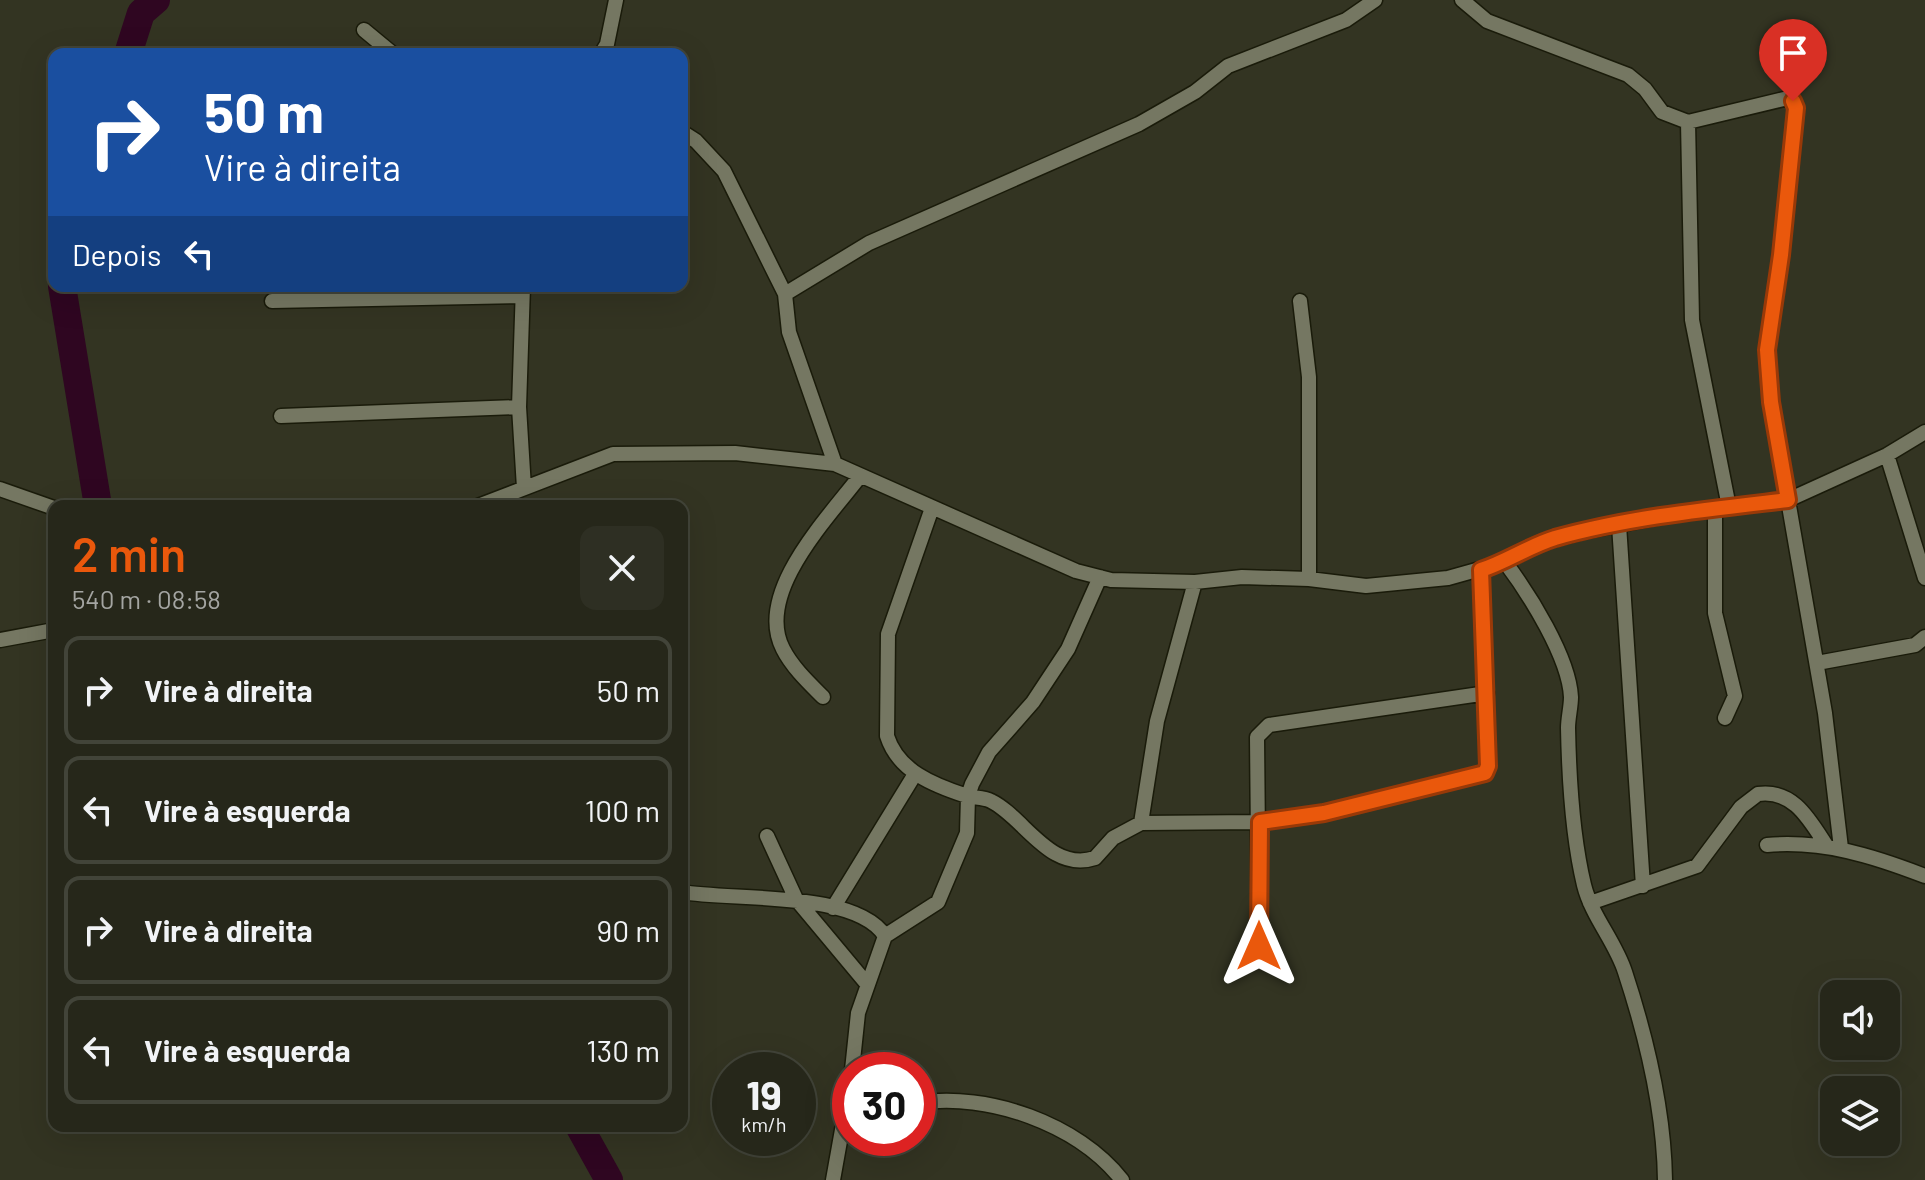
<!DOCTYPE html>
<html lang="pt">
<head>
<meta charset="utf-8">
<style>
	body { margin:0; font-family:Barlow,sans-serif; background:#2e2f23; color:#f1f3f6; height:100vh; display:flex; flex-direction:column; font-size:30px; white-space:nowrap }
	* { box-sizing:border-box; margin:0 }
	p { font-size:26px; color:#a4a5a2 }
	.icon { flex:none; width:44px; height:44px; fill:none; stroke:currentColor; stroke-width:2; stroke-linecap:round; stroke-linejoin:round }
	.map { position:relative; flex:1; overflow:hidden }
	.drawer { position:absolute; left:48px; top:500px; width:640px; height:632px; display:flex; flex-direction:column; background:#26271a; border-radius:16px; box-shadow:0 8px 32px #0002,0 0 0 2px #424439 }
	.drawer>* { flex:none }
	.guide { position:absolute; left:48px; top:48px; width:640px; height:244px; border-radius:16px; box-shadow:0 8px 32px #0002,0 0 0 2px #424439; background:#1a4fa0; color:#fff; overflow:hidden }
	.buttons { position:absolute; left:1820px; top:980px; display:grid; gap:16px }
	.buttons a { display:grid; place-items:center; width:80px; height:80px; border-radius:16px; background:#26271a; box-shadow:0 8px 32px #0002,0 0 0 2px #424439; font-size:40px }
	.speed { position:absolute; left:712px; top:1052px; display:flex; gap:16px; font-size:40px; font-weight:700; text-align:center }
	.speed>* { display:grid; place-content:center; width:104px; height:104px; border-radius:50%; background:#26271a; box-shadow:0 8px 32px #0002,0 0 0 2px #424439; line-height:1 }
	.speed small { font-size:20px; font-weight:400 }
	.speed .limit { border:12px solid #d22; background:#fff; color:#111 }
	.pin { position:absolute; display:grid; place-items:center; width:68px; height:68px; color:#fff; margin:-82px -34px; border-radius:50% 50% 50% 0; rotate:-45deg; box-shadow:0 0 8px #0007 }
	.pin .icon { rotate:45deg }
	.me { position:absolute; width:88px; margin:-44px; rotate:0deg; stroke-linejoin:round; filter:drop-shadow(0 0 6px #0008) }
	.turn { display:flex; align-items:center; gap:28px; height:168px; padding:0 24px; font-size:36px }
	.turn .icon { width:104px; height:104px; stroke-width:2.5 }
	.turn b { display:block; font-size:56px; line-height:68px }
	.then { display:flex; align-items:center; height:76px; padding:0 24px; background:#0003; gap:16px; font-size:30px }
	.round { display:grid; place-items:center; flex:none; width:84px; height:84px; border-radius:16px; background:#2e2f23 }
	.summary { display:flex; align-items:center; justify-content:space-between; height:136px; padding:0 24px }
	h1 { font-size:48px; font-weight:600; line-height:60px; color:#ea580c }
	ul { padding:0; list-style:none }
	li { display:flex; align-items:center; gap:24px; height:108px; margin:0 16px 12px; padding:0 8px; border:4px solid #424439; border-radius:16px }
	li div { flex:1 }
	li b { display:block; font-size:30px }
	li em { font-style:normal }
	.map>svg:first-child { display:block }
</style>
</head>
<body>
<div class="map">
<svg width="1925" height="1180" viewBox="0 0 1925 1180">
	<rect width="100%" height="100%" fill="#333422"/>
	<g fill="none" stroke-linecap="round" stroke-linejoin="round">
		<!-- river -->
		<path stroke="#2f0621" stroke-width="28" d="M128 54 141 13 156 0
			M62 286 98 506
			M579 1126 609 1180"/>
		<defs>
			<path id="street" d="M1462 0 1487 21 1628 75 1645 89 1662 112 1688 122 1692 320 1729 507
				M364 30 393 54
				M601 54 607 44 616 0
				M1688 122 1788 98 1796 108 1781 255 1767 350 1771 402 1825 713 1841 848
				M682 132 696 141 724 171 785 294 789 332 835 464
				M523 286 519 407 524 488
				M785 294 869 243 1139 124 1195 92 1228 66 1346 20 1375 0
				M272 301 522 296
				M1300 301 1309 377V579
				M281 416 519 407
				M1887 455 1925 578
				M0 489 54 508
				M478 506 613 454 735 453 835 464 1076 571 1111 580 1195 582 1242 577 1309 579 1366 586 1448 578 1505 562 1541 543 1582 532 1671 515 1788 500 1887 455 1925 432
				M932 508 888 634 887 736C898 771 933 785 967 796 974 798 984 797 991 801 1024 817 1050 873 1095 858L1113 838 1141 823 1260 822 1324 813 1485 773 1488 766 1481 570
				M1715 510V613L1735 696 1725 718
				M1619 525 1643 886
				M1505 562C1529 594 1569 657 1571 697 1571 707 1568 718 1568 728 1569 779 1572 835 1584 885 1592 917 1615 941 1625 972 1647 1039 1664 1110 1665 1180
				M0 640 54 630
				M1817 663 1915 645 1925 637
				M823 697C809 683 792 667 783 649 754 593 828 518 860 476
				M1141 823 1157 721 1195 582
				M767 836 796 899 867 984
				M1767 845C1823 840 1873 856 1925 876
				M682 892C732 901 856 890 885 936
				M1590 903 1697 866 1741 807 1758 794C1793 789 1809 819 1826 845
				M833 908 915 774
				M1259 946 1257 737 1269 725 1487 693
				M852 1070 858 1013 885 936 938 902 967 833 968 796 972 784 989 752 1033 702 1068 649 1100 577
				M918 1103C988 1092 1078 1124 1122 1180
				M833 1180 850 1085"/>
		</defs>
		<!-- street casing -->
		<use href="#street" stroke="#1a1b0a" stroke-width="17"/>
		<!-- street -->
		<use href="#street" stroke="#757762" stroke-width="14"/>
	</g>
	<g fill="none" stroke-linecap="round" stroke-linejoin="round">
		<defs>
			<path id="route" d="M1259 946 1260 822 1324 813 1485 773 1488 766 1481 570C1506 562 1529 546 1555 538 1630 517 1711 509 1788 500L1771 402 1767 350 1781 255 1796 108 1793 101"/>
		</defs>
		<!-- route casing -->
		<use href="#route" stroke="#983908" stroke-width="20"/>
		<!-- route -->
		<use href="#route" stroke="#ea580c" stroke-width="14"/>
	</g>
</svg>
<div class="buttons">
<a><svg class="icon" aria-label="sound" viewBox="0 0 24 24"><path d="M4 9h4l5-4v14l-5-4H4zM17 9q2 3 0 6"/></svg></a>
<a><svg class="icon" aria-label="layers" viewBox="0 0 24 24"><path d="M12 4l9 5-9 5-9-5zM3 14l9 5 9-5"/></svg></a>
</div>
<div class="speed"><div>19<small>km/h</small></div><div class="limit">30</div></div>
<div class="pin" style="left:1793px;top:101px;background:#d93025"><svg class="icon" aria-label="arrive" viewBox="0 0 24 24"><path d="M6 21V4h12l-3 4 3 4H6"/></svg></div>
<svg class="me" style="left:1259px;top:946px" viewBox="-20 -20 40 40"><path d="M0-17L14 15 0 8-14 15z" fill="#ea580c" stroke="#fff" stroke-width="4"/></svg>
<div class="guide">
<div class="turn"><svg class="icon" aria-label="right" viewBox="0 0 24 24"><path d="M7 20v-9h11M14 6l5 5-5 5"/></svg><div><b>50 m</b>Vire à direita</div></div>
<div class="then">Depois<svg class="icon" aria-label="left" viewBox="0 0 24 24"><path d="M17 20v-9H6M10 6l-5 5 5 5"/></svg></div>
</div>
<section class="drawer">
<div class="summary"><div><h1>2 min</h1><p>540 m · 08:58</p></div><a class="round"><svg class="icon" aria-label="close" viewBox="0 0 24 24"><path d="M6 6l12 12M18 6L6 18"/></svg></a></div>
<ul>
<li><svg class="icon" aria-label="right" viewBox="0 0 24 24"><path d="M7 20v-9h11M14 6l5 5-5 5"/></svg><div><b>Vire à direita</b></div><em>50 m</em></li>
<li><svg class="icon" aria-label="left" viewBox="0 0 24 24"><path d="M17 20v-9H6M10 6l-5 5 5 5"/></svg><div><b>Vire à esquerda</b></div><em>100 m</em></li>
<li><svg class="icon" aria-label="right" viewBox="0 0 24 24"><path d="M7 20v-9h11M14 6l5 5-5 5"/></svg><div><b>Vire à direita</b></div><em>90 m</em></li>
<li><svg class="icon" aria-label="left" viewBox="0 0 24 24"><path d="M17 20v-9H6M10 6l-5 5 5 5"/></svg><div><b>Vire à esquerda</b></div><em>130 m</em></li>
</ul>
</section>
</div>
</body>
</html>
